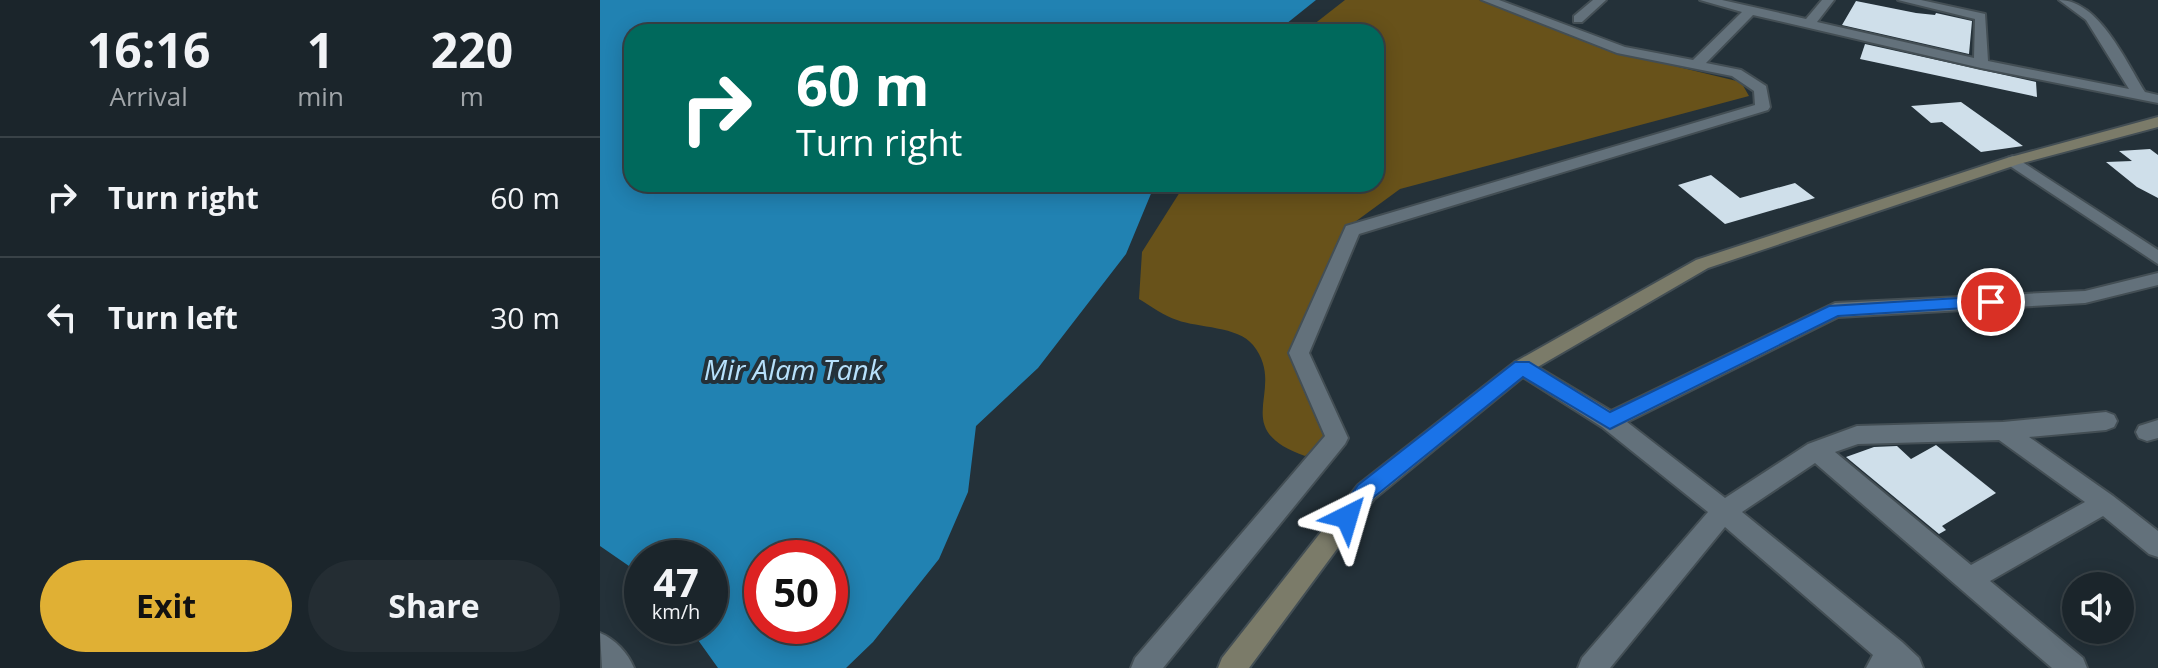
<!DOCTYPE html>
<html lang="en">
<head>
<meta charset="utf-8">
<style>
	body { margin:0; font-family:"Open Sans",sans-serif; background:#242d33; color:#f1f3f6; height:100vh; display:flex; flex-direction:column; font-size:30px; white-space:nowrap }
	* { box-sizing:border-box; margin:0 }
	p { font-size:26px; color:#a0a5a9 }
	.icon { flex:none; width:44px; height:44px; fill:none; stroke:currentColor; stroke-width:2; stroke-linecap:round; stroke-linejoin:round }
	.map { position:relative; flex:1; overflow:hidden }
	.details { display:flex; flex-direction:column; background:#1b252b; width:600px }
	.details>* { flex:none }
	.banner { position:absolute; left:24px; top:24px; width:760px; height:168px; border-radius:24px; box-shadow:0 4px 20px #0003,0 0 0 2px #394247; background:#00695c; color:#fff; overflow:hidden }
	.buttons { position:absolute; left:1462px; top:572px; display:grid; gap:16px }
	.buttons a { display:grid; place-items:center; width:72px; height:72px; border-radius:50%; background:#1b252b; box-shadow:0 4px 20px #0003,0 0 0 2px #394247; font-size:40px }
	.speed { position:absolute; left:24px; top:540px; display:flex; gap:16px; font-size:40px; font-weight:700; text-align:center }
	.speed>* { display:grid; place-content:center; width:104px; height:104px; border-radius:50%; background:#1b252b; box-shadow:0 4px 20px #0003,0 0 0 2px #394247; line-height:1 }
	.speed small { font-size:20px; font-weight:400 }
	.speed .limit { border:12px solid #d22; background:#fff; color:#111 }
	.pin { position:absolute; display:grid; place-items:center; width:68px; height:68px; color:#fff; margin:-34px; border:4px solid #fff; border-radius:50%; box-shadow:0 2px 8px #0007 }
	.me { position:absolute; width:88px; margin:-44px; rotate:40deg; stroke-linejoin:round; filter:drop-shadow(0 0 6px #0008) }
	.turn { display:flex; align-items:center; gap:28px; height:168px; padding:0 40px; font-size:36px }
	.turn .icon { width:104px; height:104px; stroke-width:2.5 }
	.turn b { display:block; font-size:56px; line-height:68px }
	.eta { display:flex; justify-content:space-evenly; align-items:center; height:136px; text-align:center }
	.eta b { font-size:48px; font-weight:700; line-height:56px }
	.button { display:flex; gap:16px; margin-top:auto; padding:16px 40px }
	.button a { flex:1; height:92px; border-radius:48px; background:#e0b034; color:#111; font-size:32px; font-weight:700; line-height:92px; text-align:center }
	.button a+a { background:#242d33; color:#f1f3f6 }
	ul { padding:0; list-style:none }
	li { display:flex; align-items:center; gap:24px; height:120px; padding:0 40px; border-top:2px solid #394247 }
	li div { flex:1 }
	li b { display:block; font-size:30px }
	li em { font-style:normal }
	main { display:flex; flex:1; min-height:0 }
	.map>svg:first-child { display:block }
</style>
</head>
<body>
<main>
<section class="details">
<div class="eta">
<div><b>16:16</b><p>Arrival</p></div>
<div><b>1</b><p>min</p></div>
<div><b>220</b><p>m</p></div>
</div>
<ul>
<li><svg class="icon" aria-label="right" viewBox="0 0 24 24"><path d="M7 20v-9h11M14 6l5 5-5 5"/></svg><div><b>Turn right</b></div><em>60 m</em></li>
<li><svg class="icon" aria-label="left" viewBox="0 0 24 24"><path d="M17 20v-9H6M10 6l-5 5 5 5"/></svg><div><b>Turn left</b></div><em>30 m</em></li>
</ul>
<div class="button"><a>Exit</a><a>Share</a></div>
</section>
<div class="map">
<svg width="1558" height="668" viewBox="0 0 1558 668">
	<rect width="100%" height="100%" fill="#243139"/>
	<!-- green -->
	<path fill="#68521a" d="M745 0H879L1012 51 1141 82 1149 96 800 189 744 230 692 352 731 437 705 456C626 428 689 390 653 345 638 326 598 328 577 320 564 316 551 306 539 299L542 252 585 184H776V32H704Z"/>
	<!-- water -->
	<path fill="#2182b2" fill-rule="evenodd" d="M0 0H716L676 32H32V184H555L526 254 438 368 376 426 368 492 339 559 273 642 246 668H118L88 626H110V558H42V575L0 546ZM162 558H230V626H162Z"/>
	<!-- building -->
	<path fill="#cfdfea" d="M1256 1 1316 13 1335 15 1336 13 1372 21 1369 54 1242 25Z
		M1265 44 1436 82 1437 97 1260 59Z
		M1361 102 1423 146 1381 152 1342 122 1331 123 1311 106Z
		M1550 149 1558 155V198L1537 187 1506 162 1532 161 1519 151Z
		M1111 175 1140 198 1195 183 1215 198 1125 224 1078 185Z
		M1336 445 1396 493 1342 526 1346 530 1339 534 1246 457 1274 447 1297 446 1311 459Z"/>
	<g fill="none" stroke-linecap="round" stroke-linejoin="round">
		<defs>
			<path id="street" d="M882 0H899L1025 47 1093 60 1142 12 1100 0H1122L1206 19 1222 0H1234L1217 22 1374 58 1375 19 1298 0H1321L1385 14 1388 61 1529 89 1486 20 1459 0C1499 0 1526 62 1545 92L1558 95V103L1381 68 1153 15 1106 63 1141 70 1166 86 1170 107 1168 110 759 234 709 353 748 438 745 444 563 668H531L535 658 725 436 689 353 746 226 1155 105 1154 91 1132 76 1017 53Z
				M993 0H1006L982 22H974V16Z
				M1413 156 1558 250V264L1407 164V158Z
				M1558 273V285L1485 303 1238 317 1027 422 1125 498 1208 444 1257 426 1403 422 1506 412 1514 415 1517 421 1514 427 1506 430 1429 437 1513 496 1558 531V557L1549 554 1503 516 1390 581 1483 658 1487 668H1452L1215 463 1142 512 1302 642 1319 658 1323 668H1266L1273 655 1125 527 1010 668H978L982 658 1108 512 1002 427 915 372 912 367 915 362H929L1011 411 1235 303 1485 291ZM1399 440 1485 502 1371 565 1235 452 1258 444Z
				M1558 420V438L1547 441 1539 438 1536 432 1539 426Z
				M0 633C15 639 28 653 34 668H2Z"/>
			<path id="secondary" d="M1558 117V127L1419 164 1108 268 929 372 774 499 649 668H618L622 658 758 485 915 362 1096 260 1407 158Z"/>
		</defs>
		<!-- street casing -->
		<use href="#street" stroke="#434e54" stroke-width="4"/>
		<!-- secondary casing -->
		<use href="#secondary" stroke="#434e54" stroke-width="4"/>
		<!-- street -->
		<use href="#street" fill="#63717b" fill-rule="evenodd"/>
		<!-- secondary -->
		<use href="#secondary" fill="#7b7b69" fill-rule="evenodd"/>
	</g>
	<!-- route -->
	<path fill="#1a73e8" stroke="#114b97" stroke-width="2" d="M1391 296 1399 302 1397 306 1238 316 1010 429 923 377 773 498C764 511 756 530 739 524L736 517 758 485 915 362H929L1010 412 1229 306Z"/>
	<g text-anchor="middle" stroke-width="8" stroke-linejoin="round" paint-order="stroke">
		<!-- water labels -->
		<g font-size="28" font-style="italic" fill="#b7e1fc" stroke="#243139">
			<text x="193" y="380">Mir Alam Tank</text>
		</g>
	</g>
</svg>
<div class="buttons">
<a><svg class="icon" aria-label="sound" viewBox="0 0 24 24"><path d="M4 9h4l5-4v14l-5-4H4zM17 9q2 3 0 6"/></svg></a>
</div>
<div class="speed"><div>47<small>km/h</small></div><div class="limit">50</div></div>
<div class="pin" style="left:1391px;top:302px;background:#d93025"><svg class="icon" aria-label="arrive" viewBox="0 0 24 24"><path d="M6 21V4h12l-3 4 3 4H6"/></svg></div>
<svg class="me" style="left:747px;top:517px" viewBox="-20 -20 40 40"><path d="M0-17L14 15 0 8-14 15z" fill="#1a73e8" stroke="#fff" stroke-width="4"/></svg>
<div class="banner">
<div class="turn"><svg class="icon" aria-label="right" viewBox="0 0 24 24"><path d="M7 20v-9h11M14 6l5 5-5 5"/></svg><div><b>60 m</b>Turn right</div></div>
</div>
</div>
</main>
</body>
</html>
